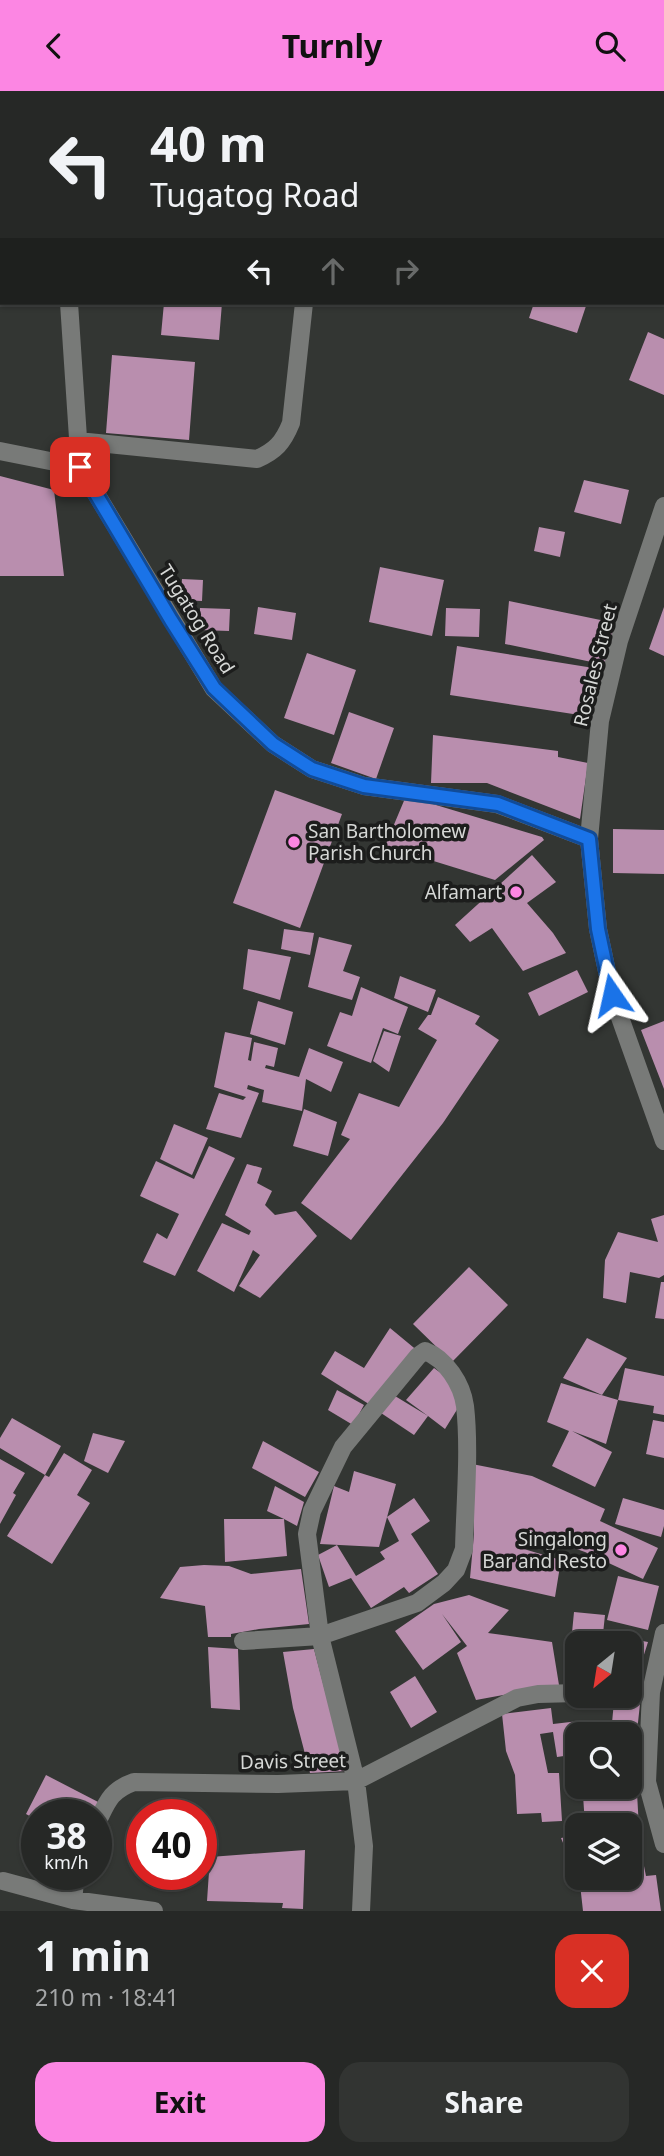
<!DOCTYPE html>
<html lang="en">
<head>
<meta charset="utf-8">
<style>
	body { margin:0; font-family:"Noto Sans",sans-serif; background:#323432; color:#f1f3f6; height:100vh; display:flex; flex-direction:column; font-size:26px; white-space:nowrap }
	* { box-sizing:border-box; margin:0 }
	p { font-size:23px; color:#a4a6a7 }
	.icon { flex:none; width:38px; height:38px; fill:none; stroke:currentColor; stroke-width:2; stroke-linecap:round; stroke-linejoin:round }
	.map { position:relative; height:1820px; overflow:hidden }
	.side { display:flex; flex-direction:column; background:#262826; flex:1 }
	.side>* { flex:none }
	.banner { position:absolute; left:0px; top:0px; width:665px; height:214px; box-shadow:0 2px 5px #0004,0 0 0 2px #424443; background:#262826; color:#f1f3f6; overflow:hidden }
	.needle { width:46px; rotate:210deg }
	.buttons { position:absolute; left:565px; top:1540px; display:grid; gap:14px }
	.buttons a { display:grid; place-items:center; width:77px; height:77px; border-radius:14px; background:#262826; box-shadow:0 2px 5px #0004,0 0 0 2px #424443; font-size:35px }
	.speed { position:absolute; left:21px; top:1708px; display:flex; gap:14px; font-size:35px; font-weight:700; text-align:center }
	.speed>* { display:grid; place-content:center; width:91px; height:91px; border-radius:50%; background:#262826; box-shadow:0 2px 5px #0004,0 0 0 2px #424443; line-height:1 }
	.speed small { font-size:18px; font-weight:400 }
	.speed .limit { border:10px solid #d22; background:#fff; color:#111 }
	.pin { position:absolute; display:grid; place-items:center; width:60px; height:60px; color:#fff; margin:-30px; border-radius:14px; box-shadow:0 4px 10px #0006 }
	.me { position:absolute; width:77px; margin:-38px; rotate:349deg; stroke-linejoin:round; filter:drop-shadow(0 0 5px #0008) }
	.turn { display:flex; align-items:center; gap:24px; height:147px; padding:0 35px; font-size:32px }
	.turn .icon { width:91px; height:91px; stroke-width:2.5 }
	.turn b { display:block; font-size:49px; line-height:60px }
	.lanes { display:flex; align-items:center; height:66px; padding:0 35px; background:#0003; justify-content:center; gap:35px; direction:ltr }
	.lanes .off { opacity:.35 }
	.round { display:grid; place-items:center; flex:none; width:74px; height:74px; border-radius:21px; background:#323432 }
	.headline { display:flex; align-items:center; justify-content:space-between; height:119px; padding:0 35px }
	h1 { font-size:42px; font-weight:700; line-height:52px }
	.action { display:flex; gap:14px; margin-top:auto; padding:14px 35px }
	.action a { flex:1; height:80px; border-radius:21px; background:#fc86e3; color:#111; font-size:28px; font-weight:700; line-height:80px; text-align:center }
	.action a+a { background:#323432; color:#f1f3f6 }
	header { display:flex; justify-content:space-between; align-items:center; height:91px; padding:0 35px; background:#fc86e3; color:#111; font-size:32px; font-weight:700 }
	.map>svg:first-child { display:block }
</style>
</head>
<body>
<header><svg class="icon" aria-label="back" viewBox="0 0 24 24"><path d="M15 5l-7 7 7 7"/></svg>Turnly<svg class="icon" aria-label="search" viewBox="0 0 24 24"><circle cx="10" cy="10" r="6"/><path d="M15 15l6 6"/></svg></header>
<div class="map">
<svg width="664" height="1820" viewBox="0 0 664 1820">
	<rect width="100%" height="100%" fill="#333633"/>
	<!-- building -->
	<path fill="#b98eae" d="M164 212H222L219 249 161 244Z
		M534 212H587L577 242 529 227Z
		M648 241 664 248V304L629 289Z
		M112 264 195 271 189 349 106 342Z
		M0 385 54 399 64 485H0Z
		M584 389 629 399 621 433 574 421Z
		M539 436 565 441 560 466 534 460Z
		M380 476 444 489 432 545 369 531Z
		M182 488 203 489 202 510 181 509Z
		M509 510 615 532 606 574 505 553Z
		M258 516 296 522 292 549 254 543Z
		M664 516V565L649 558Z
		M200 517 230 518 229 540 200 539Z
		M446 517 480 518 479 546 445 545Z
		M457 555 606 579 599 627 450 604Z
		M307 562 356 579 334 644 284 627Z
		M349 621 394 637 376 688 331 672Z
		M433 644 558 660V666L588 672 580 728 487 692H431Z
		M275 699 342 723 300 837 233 812Z
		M406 705 542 746 544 749 495 789 385 755Z
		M613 738 664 739V783L613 782Z
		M532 764 556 791 527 812 553 842 566 862 523 880 492 837 470 851 455 834Z
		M284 838 314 842 310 864 281 858Z
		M319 846 352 854 343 880 360 886 352 909 308 896Z
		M248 858 291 866 280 909 243 898Z
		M577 879 588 901 539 925 528 902Z
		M400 885 436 899 428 921 394 907Z
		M361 896 408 916 398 943 383 937 371 972 327 955 340 921 352 925Z
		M438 906 480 925 475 933 499 949 443 1032 351 1149 301 1112 350 1048 341 1044 359 1002 399 1016 437 949 418 938 428 924H431Z
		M258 910 293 921 285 954 250 943Z
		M664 930V998L641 939Z
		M384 940 401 945 389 981 373 970Z
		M225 941 252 947 248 969 251 970 254 951 278 957 274 976 266 974 265 977 299 986 309 957 343 971 331 1001 306 988 302 1020 262 1011 264 999 248 994 247 998 259 1002 241 1047 206 1038 219 1002 243 1009 246 1006 214 996Z
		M304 1018 337 1031 328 1065 293 1055Z
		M174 1033 208 1047 192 1084 160 1068Z
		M209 1055 235 1067 175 1185 143 1171 157 1142 167 1148 179 1123 140 1105 156 1070 194 1088Z
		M247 1073 262 1077 257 1092 272 1100 265 1114 275 1124 296 1120 317 1145 260 1207 239 1195 260 1164 253 1159 234 1201 197 1180 222 1132 249 1144 251 1140 225 1124Z
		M664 1124V1184L659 1187 630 1181 626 1212 603 1207 605 1169 618 1141 658 1151 651 1128Z
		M469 1176 508 1214 452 1271 413 1233Z
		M661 1191H664V1228L655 1227Z
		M390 1237 419 1261 372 1315 321 1283 335 1260 364 1277Z
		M587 1247 627 1267 602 1304 563 1287Z
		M434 1277 453 1291 458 1317 445 1338 428 1325 414 1344 381 1322 395 1305 428 1325 406 1309Z
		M625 1277 664 1285V1324L653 1322 654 1315 618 1309 606 1353 572 1340 612 1361 595 1396 552 1375 569 1340 547 1331 561 1292 618 1309Z
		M337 1299 364 1314 353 1334 328 1319Z
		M12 1327 61 1355 45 1384 0 1357V1347Z
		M653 1329 664 1331V1367L646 1363Z
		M93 1342 125 1350 108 1382 84 1370Z
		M263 1350 319 1381 305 1406 252 1377Z
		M64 1362 92 1379 77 1404 90 1412 52 1473 7 1445 45 1384 49 1386Z
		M0 1368 25 1382 13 1402 16 1404 0 1433Z
		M472 1373 532 1385 605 1418 600 1430 658 1457 643 1488 585 1461 520 1438 517 1456 561 1469 555 1506 470 1487 474 1443Z
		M354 1380 396 1393 379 1456 320 1453 334 1395 349 1401Z
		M275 1395 304 1411 297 1435 284 1428 287 1465 225 1471 224 1428H284L267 1420Z
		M414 1407 430 1430 411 1443 438 1483 409 1502 404 1496 371 1517 351 1487 329 1496 318 1464 337 1454 356 1485 385 1468 380 1461 399 1450 387 1426Z
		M623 1407 664 1419V1435L661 1446 615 1433Z
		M204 1474 229 1475 251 1483 301 1478 309 1533 259 1538 231 1543V1546H208L205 1515 160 1507 180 1476Z
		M618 1485 659 1495 648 1539 607 1529Z
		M469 1504 509 1519 488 1542 552 1551 559 1594 476 1609 457 1562 467 1555 442 1523 461 1551 423 1579 395 1540 434 1513Z
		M574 1521 605 1524 602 1552H571Z
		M610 1544 648 1551 636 1589H630V1552H609Z
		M208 1556 238 1558 240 1619 211 1617Z
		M314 1558 346 1680 310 1682 293 1617 283 1561Z
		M415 1585 437 1621 411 1637 390 1601Z
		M614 1610 640 1613 634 1668 641 1669 639 1698 630 1697V1643H611Z
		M551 1617 553 1633 579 1630 581 1643H578V1663L557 1666 553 1641 540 1643 548 1682H559L562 1730 542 1731 541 1722 517 1723 515 1684 506 1660 502 1623Z
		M46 1684 102 1713 97 1724H37V1729L26 1723Z
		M637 1702 639 1737 630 1738V1734H585L583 1704Z
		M578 1744V1787H630V1758L640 1755 646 1785 656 1784 661 1820H583L580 1793 561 1747Z
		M305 1759 303 1818 282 1817 283 1812 207 1810 210 1766Z"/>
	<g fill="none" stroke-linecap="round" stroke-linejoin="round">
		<!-- minor -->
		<path stroke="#787a78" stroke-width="18" d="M52 0V2
			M663 18H664
			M69 212 79 362
			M78 350 257 368C275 360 283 352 291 332L304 212
			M0 360 80 376 214 598 273 653 312 678 364 695 497 713 589 748
			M664 415 619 550 600 630 589 748 598 838 612 904 664 1050
			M664 1542 651 1601 647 1691 664 1753
			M243 1550 320 1545 417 1512 444 1492 456 1479 464 1458C465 1414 470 1358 465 1315 462 1293 446 1268 425 1260L418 1265 343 1356 312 1420 307 1443 320 1545 356 1690 364 1755 361 1820
			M630 1601H651
			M96 1734C107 1712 109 1700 134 1691L278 1693 356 1690 517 1607 538 1603 578 1602
			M3 1790 73 1809 154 1820
			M73 1809 76 1783"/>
	</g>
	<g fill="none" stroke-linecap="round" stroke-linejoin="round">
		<defs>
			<path id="route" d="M80 376 171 529 214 597 273 653 312 678 364 695 498 713 589 748 598 838 612 904"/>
		</defs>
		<!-- route casing -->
		<use href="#route" stroke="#114b97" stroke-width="18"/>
		<!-- route -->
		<use href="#route" stroke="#1a73e8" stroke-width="12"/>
	</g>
	<!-- markers -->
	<g fill="#fc86e3" stroke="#1c1d1c" stroke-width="2.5">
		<circle cx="294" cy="751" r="7"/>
		<circle cx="516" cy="801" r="7"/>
		<circle cx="621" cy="1459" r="7"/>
	</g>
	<g text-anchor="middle" stroke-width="7" stroke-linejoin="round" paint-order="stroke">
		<!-- street labels -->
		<g font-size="19" fill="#d6d8d6" stroke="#1c1d1c">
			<text transform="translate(197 528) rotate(58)" y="7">Tugatog Road</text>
			<text transform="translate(595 574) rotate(-76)" y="7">Rosales Street</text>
			<text transform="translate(293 1670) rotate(-1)" y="7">Davis Street</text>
		</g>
		<!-- poi labels -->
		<g font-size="19" fill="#d6d8d6" stroke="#1c1d1c" text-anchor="end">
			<text x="308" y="747" text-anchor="start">San Bartholomew<tspan x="308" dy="22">Parish Church</tspan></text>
			<text x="502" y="808">Alfamart</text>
			<text x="607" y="1455">Singalong<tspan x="607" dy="22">Bar and Resto</tspan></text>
		</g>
	</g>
</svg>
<div class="buttons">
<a><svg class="needle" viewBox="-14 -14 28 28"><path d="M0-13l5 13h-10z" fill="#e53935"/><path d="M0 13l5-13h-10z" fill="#a4a6a7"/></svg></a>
<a><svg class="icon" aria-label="search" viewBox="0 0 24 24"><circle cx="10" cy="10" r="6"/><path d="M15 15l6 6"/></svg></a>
<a><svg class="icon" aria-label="layers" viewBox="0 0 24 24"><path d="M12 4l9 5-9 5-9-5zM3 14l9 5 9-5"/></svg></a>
</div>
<div class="speed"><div>38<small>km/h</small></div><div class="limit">40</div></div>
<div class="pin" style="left:80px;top:376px;background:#d93025"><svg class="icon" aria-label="arrive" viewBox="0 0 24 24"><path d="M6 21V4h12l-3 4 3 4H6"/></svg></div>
<svg class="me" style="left:612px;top:904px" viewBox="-20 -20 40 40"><path d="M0-17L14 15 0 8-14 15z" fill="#1a73e8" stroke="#fff" stroke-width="4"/></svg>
<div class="banner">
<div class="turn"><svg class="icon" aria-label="left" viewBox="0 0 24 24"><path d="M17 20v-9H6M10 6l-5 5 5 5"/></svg><div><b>40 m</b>Tugatog Road</div></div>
<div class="lanes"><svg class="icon" aria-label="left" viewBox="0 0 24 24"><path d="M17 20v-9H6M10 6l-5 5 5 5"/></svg><svg class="icon off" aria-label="ahead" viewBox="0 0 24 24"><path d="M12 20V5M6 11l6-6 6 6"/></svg><svg class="icon off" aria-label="right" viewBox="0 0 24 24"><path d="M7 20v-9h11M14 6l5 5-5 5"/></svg></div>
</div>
</div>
<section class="side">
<div class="headline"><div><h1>1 min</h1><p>210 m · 18:41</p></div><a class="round" style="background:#d93025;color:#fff"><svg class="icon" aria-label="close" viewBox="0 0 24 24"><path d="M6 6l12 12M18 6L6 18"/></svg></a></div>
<div class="action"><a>Exit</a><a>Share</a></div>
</section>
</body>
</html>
